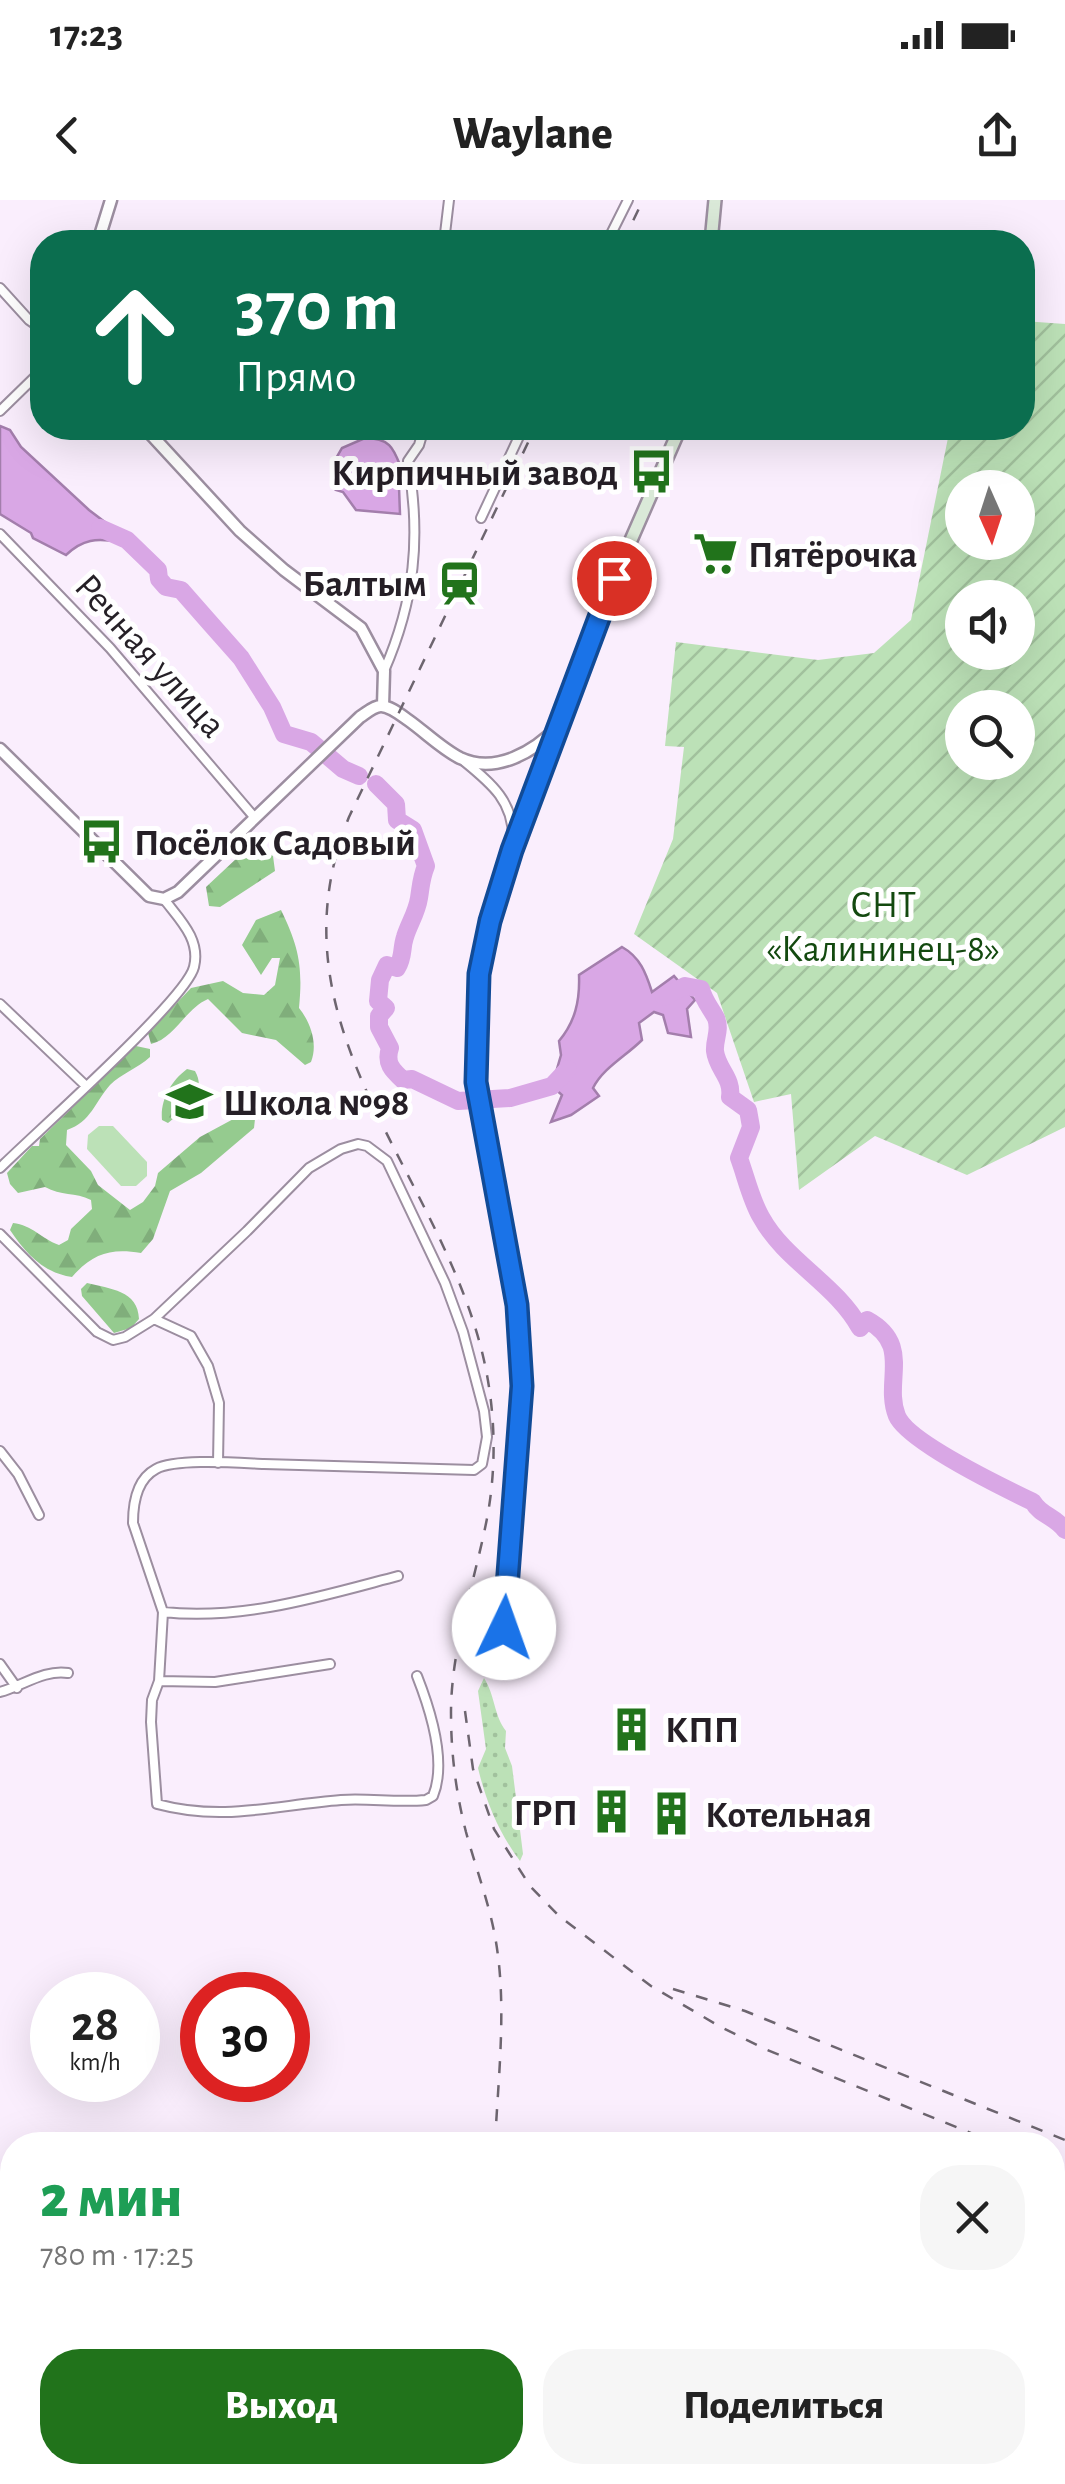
<!DOCTYPE html>
<html lang="ru">
<head>
<meta charset="utf-8">
<style>
	body { margin:0; font-family:"Alegreya Sans",sans-serif; background:#f6f6f6; color:#222; height:100vh; display:flex; flex-direction:column; font-size:38px; white-space:nowrap }
	* { box-sizing:border-box; margin:0 }
	p { font-size:32px; color:#767676 }
	.icon { flex:none; width:55px; height:55px; fill:none; stroke:currentColor; stroke-width:2; stroke-linecap:round; stroke-linejoin:round }
	.map { position:relative; flex:1; overflow:hidden }
	.sheet { position:absolute; left:0px; top:1932px; width:1065px; height:352px; display:flex; flex-direction:column; background:#fff; border-radius:40px 40px 0 0; box-shadow:0 10px 40px #0002 }
	.sheet>* { flex:none }
	.guide { position:absolute; left:30px; top:30px; width:1005px; height:210px; border-radius:40px; box-shadow:0 10px 40px #0002; background:#0b6e4f; color:#fff; overflow:hidden }
	.needle { width:65px; rotate:177deg }
	.controls { position:absolute; left:945px; top:270px; display:grid; gap:20px }
	.controls a { display:grid; place-items:center; width:90px; height:90px; border-radius:50%; background:#fff; box-shadow:0 10px 40px #0002; font-size:50px }
	.speed { position:absolute; left:30px; top:1772px; display:flex; gap:20px; font-size:50px; font-weight:700; text-align:center }
	.speed>* { display:grid; place-content:center; width:130px; height:130px; border-radius:50%; background:#fff; box-shadow:0 10px 40px #0002; line-height:1 }
	.speed small { font-size:25px; font-weight:400 }
	.speed .limit { border:15px solid #d22; background:#fff; color:#111 }
	.pin { position:absolute; display:grid; place-items:center; width:85px; height:85px; color:#fff; margin:-42px; border:5px solid #fff; border-radius:50%; box-shadow:0 2px 10px #0007 }
	.me { position:absolute; width:110px; margin:-55px; rotate:3deg; stroke-linejoin:round; filter:drop-shadow(0 0 8px #0008) }
	.turn { display:flex; align-items:center; gap:35px; height:210px; padding:0 40px; font-size:45px }
	.turn .icon { width:130px; height:130px; stroke-width:2.5 }
	.turn b { display:block; font-size:70px; line-height:85px }
	.round { display:grid; place-items:center; flex:none; width:105px; height:105px; border-radius:40px; background:#f6f6f6 }
	.head { display:flex; align-items:center; justify-content:space-between; height:170px; padding:0 40px }
	h1 { font-size:60px; font-weight:800; line-height:75px; color:#1e9e55 }
	.cta { display:flex; gap:20px; margin-top:auto; padding:20px 40px }
	.cta a { flex:1; height:115px; border-radius:40px; background:#21731b; color:#fff; font-size:40px; font-weight:800; line-height:115px; text-align:center }
	.cta a+a { background:#f6f6f6; color:#222 }
	.status { display:flex; justify-content:space-between; align-items:center; height:70px; padding:0 50px; background:#fff; direction:ltr }
	.status svg { height:28px; fill:currentColor }
	header { display:flex; justify-content:space-between; align-items:center; height:130px; padding:0 40px; background:#fff; font-size:45px; font-weight:800 }
	.map>svg:first-child { display:block }
</style>
</head>
<body>
<div class="status"><b>17:23</b><svg viewBox="0 0 49 12"><path d="M0 12V9h3v3zM5 12V6h3v6zM10 12V3h3v9zM15 12V0h3v12zM26 1h20v11H26zM47 4h2v5h-2z"/></svg></div>
<header><svg class="icon" aria-label="back" viewBox="0 0 24 24"><path d="M15 5l-7 7 7 7"/></svg>Waylane<svg class="icon" aria-label="share" viewBox="0 0 24 24"><path d="M12 15V3M7 8l5-5 5 5M5 13v7h14v-7"/></svg></header>
<div class="map">
<svg width="1065" height="2284" viewBox="0 0 1065 2284">
	<defs>
		<pattern id="grass-dots" width="8" height="8" patternUnits="userSpaceOnUse" patternTransform="scale(2.5)"><rect width="8" height="8" fill="#bce1b7"/><path d="M2 2h.1M6 6h.1" fill="none" stroke="#a1c19d" stroke-width="1.8" stroke-linecap="round"/></pattern>
		<pattern id="forest-firs" width="22" height="20" patternUnits="userSpaceOnUse" patternTransform="scale(2.5)"><rect width="22" height="20" fill="#95cb8f"/><path d="M5 1l3.5 6h-7zM16 11l3.5 6h-7z" fill="#80ae7b"/></pattern>
		<pattern id="garden-furrows" width="10" height="10" patternUnits="userSpaceOnUse" patternTransform="scale(2.5)"><rect width="10" height="10" fill="#bce1b7"/><path d="M-1 1l2-2M0 10L10 0M9 11l2-2" fill="none" stroke="#a1c19d"/></pattern>
	</defs>
	<rect width="100%" height="100%" fill="#faeefd"/>
	<!-- grass -->
	<path fill="url(#grass-dots)" d="M484 1478C495 1495 494 1516 506 1531L505 1548 512 1566 523 1654 520 1661C499 1633 486 1602 478 1568L486 1549 478 1491Z"/>
	<!-- forest -->
	<path fill="url(#forest-firs)" d="M257 648 273 656 275 671 220 707 209 706 206 687 237 658Z
		M281 710C299 747 303 767 299 808 311 823 318 844 311 862L305 865 276 840 242 833 208 799C185 809 174 839 151 844L148 833 191 788 223 781 243 793 264 795 275 785 280 758H272L261 775 242 745 256 720Z
		M136 846 150 849V857C138 868 121 874 110 885 95 902 91 922 67 930L66 945 91 971 98 985 130 1010 143 1002 155 986 158 973 200 937 250 910 255 919 254 928 201 973 170 991 153 1039 141 1053C111 1048 93 1053 72 1077 44 1073 26 1054 10 1030L13 1023C32 1025 42 1039 59 1045L68 1040 71 1029 92 1009 91 1000C75 992 61 996 45 987L18 993 10 984 7 973 32 946H39L40 939Z
		M187 869 195 871C208 894 185 909 168 923L162 920C160 900 171 881 187 869Z
		M87 1083C110 1089 138 1090 139 1119L131 1128 114 1133 82 1096 81 1089Z"/>
	<!-- garden -->
	<path fill="url(#garden-furrows)" fill-rule="evenodd" d="M1023 121 1065 124V927L967 975 875 936 799 990 791 894 754 902 717 793 634 734 673 639 684 547 665 546 676 442 818 460 874 453 911 420 950 228H1022ZM962 288H1018V342H962ZM962 398H1018V452H962ZM962 508H1018V562H962Z
		M804 2272 805 2284H536L535 2273Z"/>
	<!-- pitch -->
	<path fill="#bce1b7" d="M99 926H113L147 962V976L136 986H121L87 949 88 935Z"/>
	<!-- water -->
	<path fill="#d9a7e5" stroke="#a37eac" stroke-width="2.5" d="M0 226 10 230 21 247 89 310 122 335 120 342C96 338 83 339 66 355L33 338 31 333 0 314Z
		M365 238C395 238 394 253 405 277L399 287 400 314 356 310 343 292 336 290 340 281 334 262 342 248Z
		M622 747C640 757 646 773 652 792L674 776 695 800 687 809 691 837 668 833 663 815 654 812 639 823 642 840C626 856 603 868 593 888L599 896 571 915 551 922 562 895 552 886 561 855 559 841C575 822 580 801 579 775Z"/>
	<g fill="none" stroke-linecap="round" stroke-linejoin="round">
		<!-- river -->
		<path stroke="#d9a7e5" stroke-width="18" d="M100 328 127 340 158 370 159 379 166 387 181 390 210 423 241 458 272 507 284 534 311 542 343 569 359 576
			M376 584 396 604 397 620 413 630 426 666C421 678 421 686 419 698 417 712 409 724 405 737 401 749 404 757 397 768L387 765 380 780 378 801 386 808 379 816V827L390 848C385 863 392 870 403 880L412 879 458 901 510 898 552 886 568 869
			M664 797 685 786 701 789C704 801 710 807 716 818 721 831 714 839 715 851 717 869 733 878 730 897L748 910 751 927 739 958C746 977 751 1000 761 1017 785 1061 836 1084 860 1128L867 1120C913 1145 883 1181 897 1216 908 1242 1006 1289 1033 1302 1040 1315 1056 1317 1065 1330"/>
		<defs>
			<path id="minor" d="M444 42 449 0
				M607 42 628 0
				M0 88 29 120 42 129
				M0 211 42 170
				M481 318 523 228
				M0 334 110 448 255 618
				M384 471C415 400 421 337 408 261L419 245 424 228
				M465 562C492 584 514 602 513 640
				M0 804 85 885
				M0 968C33 935 186 800 194 767 201 739 179 719 164 699
				M0 1034 97 1132 113 1140 125 1137 154 1119 247 1031 309 968 341 949 358 944 367 946 387 961 445 1083 463 1132 484 1211 487 1237 482 1264 474 1270C404 1268 334 1266 264 1264 240 1263 176 1258 156 1269 137 1279 133 1303 133 1323L163 1412 159 1481 152 1500 151 1522 157 1604C224 1622 275 1605 341 1600 369 1598 398 1603 426 1600L433 1596C447 1562 430 1509 417 1476
				M154 1119 191 1136 208 1166 219 1203 218 1263
				M0 1251 18 1274 39 1315
				M163 1412C242 1421 322 1396 398 1376
				M0 1464 17 1488
				M508 1473C492 1379 521 1281 522 1187 523 1082 482 984 476 880 468 752 514 647 558 530
				M159 1481 215 1482 330 1464
				M0 1492C22 1486 45 1469 68 1473
				M0 2129H12"/>
			<path id="tertiary" d="M98 42 111 0
				M145 228 240 331 284 370 361 428 384 471 383 506
				M0 549 149 696 164 699 178 692 360 517C366 513 374 506 381 506 390 506 401 515 408 520 425 532 442 549 460 558 496 575 535 551 559 526"/>
			<path id="secondary" d="M711 42 715 0
				M559 526 614 379 680 228"/>
		</defs>
		<!-- minor casing -->
		<use href="#minor" stroke="#9c8ea0" stroke-width="12"/>
		<!-- tertiary casing -->
		<use href="#tertiary" stroke="#9c8ea0" stroke-width="15"/>
		<!-- secondary casing -->
		<use href="#secondary" stroke="#9c8ea0" stroke-width="16"/>
		<!-- minor -->
		<use href="#minor" stroke="#fff" stroke-width="8"/>
		<!-- tertiary -->
		<use href="#tertiary" stroke="#fff" stroke-width="10"/>
		<!-- secondary -->
		<use href="#secondary" stroke="#dae9d8" stroke-width="11"/>
		<!-- rail -->
		<path stroke="#6d656f" stroke-width="2.5" stroke-dasharray="12 12" stroke-linecap="butt" d="M623 42 643 0
			M465 1511 473 1569 494 1629 530 1686 559 1716 651 1786 719 1826 765 1849 1000 1945
			M673 1789 745 1811 1065 1940
			M495 1945C498 1878 507 1808 496 1742 490 1705 476 1669 466 1632 456 1593 451 1554 451 1513 451 1445 476 1379 488 1313 497 1261 495 1207 483 1156 438 967 265 825 349 617L535 228
			M1052 1966 1065 1972"/>
	</g>
	<g fill="none" stroke-linecap="round" stroke-linejoin="round">
		<defs>
			<path id="route" d="M504 1428 522 1186 517 1105 476 882 479 774 490 721 512 650 614 378"/>
		</defs>
		<!-- route casing -->
		<use href="#route" stroke="#114b97" stroke-width="25"/>
		<!-- route -->
		<use href="#route" stroke="#1a73e8" stroke-width="18"/>
	</g>
	<!-- icons -->
	<defs>
		<symbol id="bus-bare" viewBox="-9 -9 18 18"><path d="M-5-6H5V4H4V6H2V4H-2V6H-4V4H-5ZM-3.5-4V0h7V-4ZM-3.5 1.2v1.5H-2V1.2ZM2 1.2v1.5H3.5V1.2Z" fill="#21731b" stroke="#fff" stroke-width="2.5" paint-order="stroke"/></symbol>
		<symbol id="supermarket-bare" viewBox="-9 -9 18 18"><path d="M-6-5.5h2.5l.6 2H6L4.5 2H-2.5L-4.4-4H-6ZM-1.5 3.2a1.3 1.3 0 1 0 .1 0ZM3 3.2a1.3 1.3 0 1 0 .1 0Z" fill="#21731b" stroke="#fff" stroke-width="2.5" paint-order="stroke"/></symbol>
		<symbol id="station-bare" viewBox="-9 -9 18 18"><path d="M-3-6H3Q5-6 5-4V2Q5 4 3 4L4.5 6H3L1.5 4h-3L-3 6H-4.5L-3 4Q-5 4-5 2V-4Q-5-6-3-6ZM-3.5-4v3h7v-3ZM-3.5 1v1.5H-2V1ZM2 1v1.5H3.5V1Z" fill="#21731b" stroke="#fff" stroke-width="2.5" paint-order="stroke"/></symbol>
		<symbol id="school-bare" viewBox="-9 -9 18 18"><path d="M0-5L7-2L0 1L-7-2ZM-4 1L0 2.5L4 1V4Q0 6-4 4Z" fill="#21731b" stroke="#fff" stroke-width="2.5" paint-order="stroke"/></symbol>
		<symbol id="building-bare" viewBox="-9 -9 18 18"><path d="M-4-6H4V6H1V3H-1V6H-4ZM-2.5-4.3h1.7v1.8h-1.7ZM.8-4.3h1.7v1.8H.8ZM-2.5-1h1.7V.8h-1.7ZM.8-1h1.7V.8H.8Z" fill="#21731b" stroke="#fff" stroke-width="2.5" paint-order="stroke"/></symbol>
	</defs>
	<g fill-rule="evenodd">
		<use href="#bus-bare" x="620" y="240" width="63" height="63"/>
		<use href="#supermarket-bare" x="684" y="322" width="63" height="63"/>
		<use href="#station-bare" x="428" y="352" width="63" height="63"/>
		<use href="#bus-bare" x="70" y="610" width="63" height="63"/>
		<use href="#school-bare" x="158" y="870" width="63" height="63"/>
		<use href="#building-bare" x="600" y="1498" width="63" height="63"/>
		<use href="#building-bare" x="580" y="1580" width="63" height="63"/>
		<use href="#building-bare" x="640" y="1582" width="63" height="63"/>
	</g>
	<g text-anchor="middle" stroke-width="10" stroke-linejoin="round" paint-order="stroke">
		<!-- poi labels -->
		<g font-size="38" font-weight="bold" fill="#251f26" stroke="#fff" text-anchor="start">
			<text x="618" y="285" text-anchor="end">Кирпичный завод</text>
			<text x="748" y="367">Пятёрочка</text>
			<text x="427" y="396" text-anchor="end">Балтым</text>
			<text x="134" y="655">Посёлок Садовый</text>
			<text x="223" y="915">Школа №98</text>
			<text x="665" y="1542">КПП</text>
			<text x="578" y="1625" text-anchor="end">ГРП</text>
			<text x="705" y="1627">Котельная</text>
		</g>
		<!-- street labels -->
		<g font-size="38" fill="#251f26" stroke="#fff">
			<text transform="translate(151 455) rotate(48)" y="13">Речная улица</text>
		</g>
		<!-- park labels -->
		<g font-size="38" fill="#13490f" stroke="#fff">
			<text x="883" y="717">СНТ<tspan x="883" dy="44">«Калининец-8»</tspan></text>
		</g>
	</g>
</svg>
<div class="controls">
<a><svg class="needle" viewBox="-14 -14 28 28"><path d="M0-13l5 13h-10z" fill="#e53935"/><path d="M0 13l5-13h-10z" fill="#767676"/></svg></a>
<a><svg class="icon" aria-label="sound" viewBox="0 0 24 24"><path d="M4 9h4l5-4v14l-5-4H4zM17 9q2 3 0 6"/></svg></a>
<a><svg class="icon" aria-label="search" viewBox="0 0 24 24"><circle cx="10" cy="10" r="6"/><path d="M15 15l6 6"/></svg></a>
</div>
<div class="speed"><div>28<small>km/h</small></div><div class="limit">30</div></div>
<div class="pin" style="left:614px;top:378px;background:#d93025"><svg class="icon" aria-label="arrive" viewBox="0 0 24 24"><path d="M6 21V4h12l-3 4 3 4H6"/></svg></div>
<svg class="me" style="left:504px;top:1428px" viewBox="-20 -20 40 40"><circle r="19" fill="#fff"/><path d="M0-13L10 11 0 6-10 11z" fill="#1a73e8"/></svg>
<div class="guide">
<div class="turn"><svg class="icon" aria-label="ahead" viewBox="0 0 24 24"><path d="M12 20V5M6 11l6-6 6 6"/></svg><div><b>370 m</b>Прямо</div></div>
</div>
<section class="sheet">
<div class="head"><div><h1>2 мин</h1><p>780 m · 17:25</p></div><a class="round"><svg class="icon" aria-label="close" viewBox="0 0 24 24"><path d="M6 6l12 12M18 6L6 18"/></svg></a></div>
<div class="cta"><a>Выход</a><a>Поделиться</a></div>
</section>
</div>
</body>
</html>
